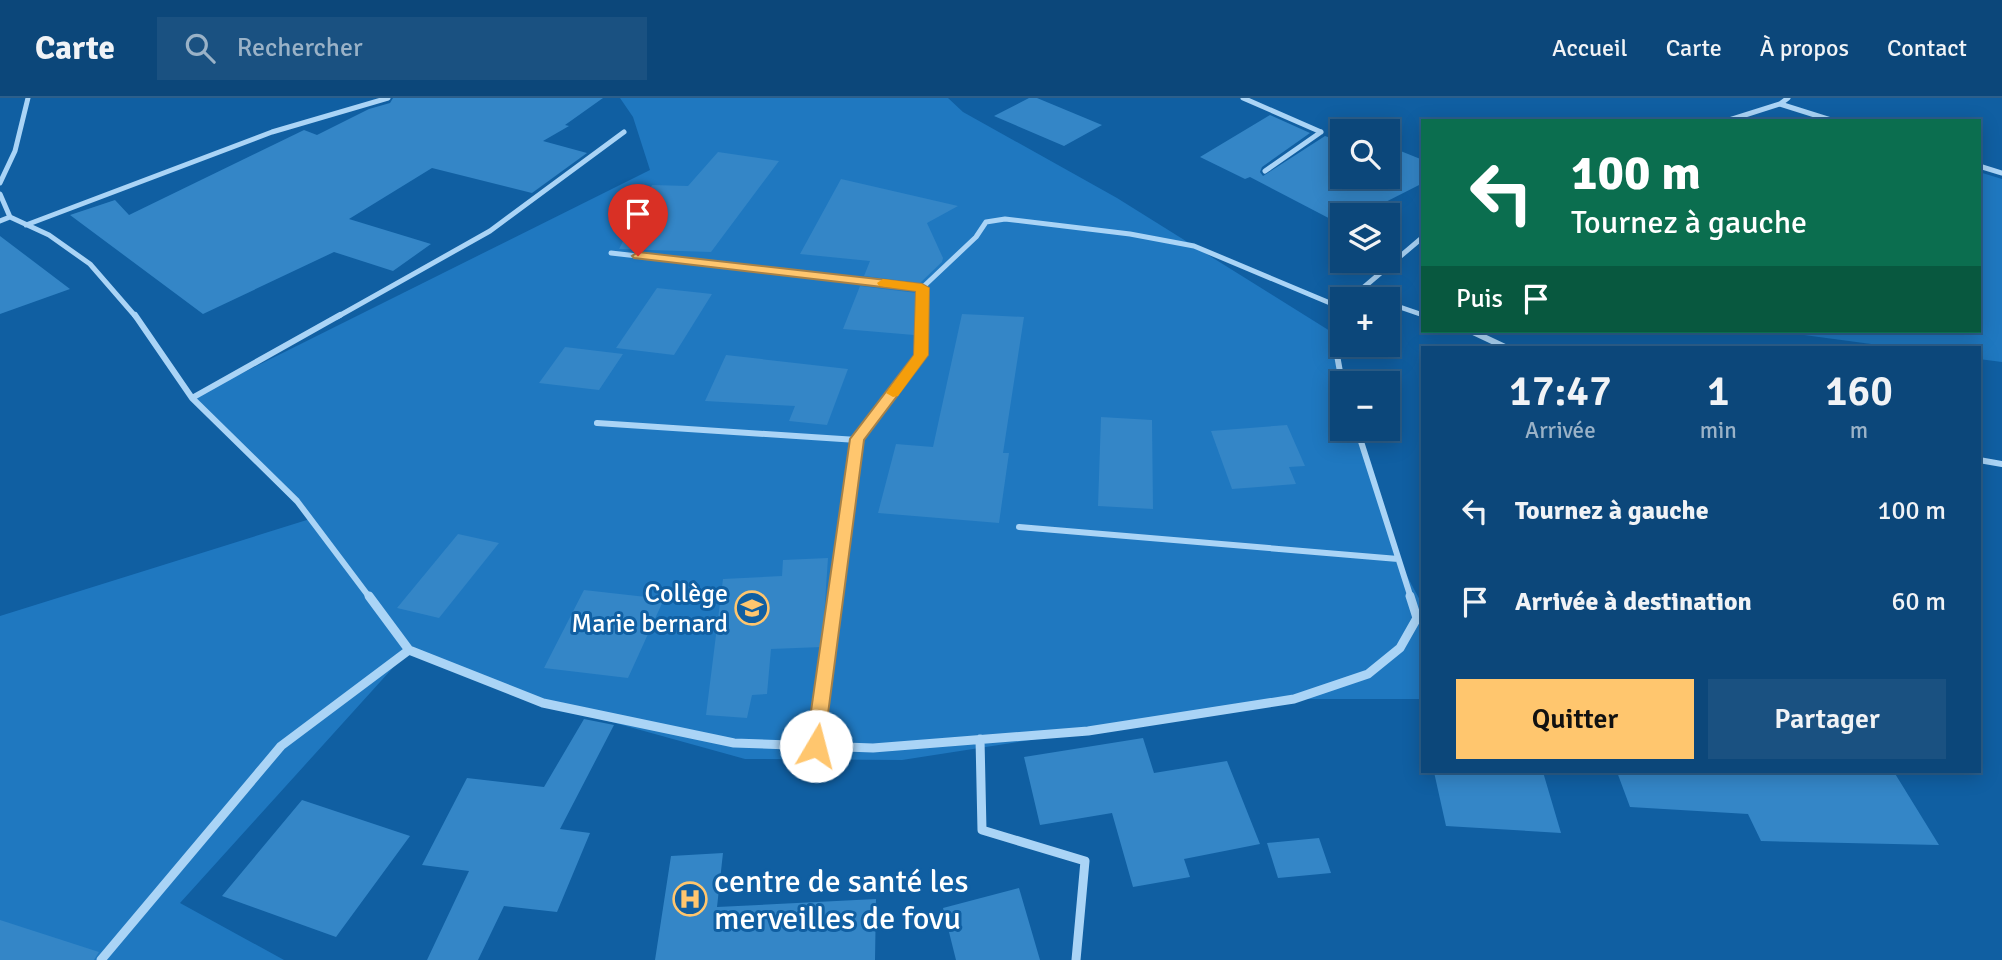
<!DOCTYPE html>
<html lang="fr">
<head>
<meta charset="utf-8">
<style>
	body { margin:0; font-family:Signika,sans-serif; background:#1a5181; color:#f1f3f6; height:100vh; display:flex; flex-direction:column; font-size:26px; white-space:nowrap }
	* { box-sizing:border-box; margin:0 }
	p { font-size:23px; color:#9ab2c7 }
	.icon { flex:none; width:38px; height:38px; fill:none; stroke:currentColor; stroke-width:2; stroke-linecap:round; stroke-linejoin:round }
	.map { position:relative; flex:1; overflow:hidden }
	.panel { position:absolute; left:1421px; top:248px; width:560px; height:427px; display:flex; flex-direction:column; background:#0c477a; border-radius:0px; box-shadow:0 4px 18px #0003,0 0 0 2px #2c5f8b }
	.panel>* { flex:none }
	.banner { position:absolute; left:1421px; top:21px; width:560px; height:214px; border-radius:0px; box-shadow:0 4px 18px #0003,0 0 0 2px #2c5f8b; background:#0b6e4f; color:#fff; overflow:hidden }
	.fabs { position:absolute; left:1330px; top:21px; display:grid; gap:14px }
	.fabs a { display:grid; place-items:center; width:70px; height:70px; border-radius:0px; background:#0c477a; box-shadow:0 4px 18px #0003,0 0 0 2px #2c5f8b; font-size:35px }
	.pin { position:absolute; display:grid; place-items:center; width:60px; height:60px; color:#fff; margin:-72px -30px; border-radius:50% 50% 50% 0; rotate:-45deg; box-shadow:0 0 7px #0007 }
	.pin .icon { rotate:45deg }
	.me { position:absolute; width:77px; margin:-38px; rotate:8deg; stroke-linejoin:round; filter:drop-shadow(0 0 5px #0008) }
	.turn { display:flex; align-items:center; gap:24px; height:147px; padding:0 35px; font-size:32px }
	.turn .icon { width:91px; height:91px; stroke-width:2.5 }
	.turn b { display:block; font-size:49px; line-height:60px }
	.then { display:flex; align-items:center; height:66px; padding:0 35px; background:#0003; gap:14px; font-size:26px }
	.eta { display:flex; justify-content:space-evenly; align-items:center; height:119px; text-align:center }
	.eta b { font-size:42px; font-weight:600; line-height:49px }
	.cta { display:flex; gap:14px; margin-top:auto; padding:14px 35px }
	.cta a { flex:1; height:80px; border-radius:0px; background:#ffc66e; color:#111; font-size:28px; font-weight:600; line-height:80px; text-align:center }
	.cta a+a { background:#1a5181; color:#f1f3f6 }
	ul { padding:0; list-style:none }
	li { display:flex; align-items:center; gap:21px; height:91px; padding:0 35px }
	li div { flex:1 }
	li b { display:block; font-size:26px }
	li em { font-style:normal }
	header { display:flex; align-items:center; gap:42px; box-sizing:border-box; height:98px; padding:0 35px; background:#0c477a; border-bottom:2px solid #2c5f8b }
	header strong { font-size:33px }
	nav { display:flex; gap:38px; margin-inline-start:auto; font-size:24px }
	.search { width:490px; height:63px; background:#1a5181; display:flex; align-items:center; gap:18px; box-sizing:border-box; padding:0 24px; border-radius:0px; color:#9ab2c7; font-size:26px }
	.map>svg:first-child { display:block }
</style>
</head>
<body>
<header>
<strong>Carte</strong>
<div class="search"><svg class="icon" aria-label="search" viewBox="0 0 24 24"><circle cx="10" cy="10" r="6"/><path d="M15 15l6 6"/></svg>Rechercher</div>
<nav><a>Accueil</a><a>Carte</a><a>À propos</a><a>Contact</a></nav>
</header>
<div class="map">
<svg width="2002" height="862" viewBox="0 0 2002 862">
	<rect width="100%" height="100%" fill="#105fa2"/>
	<!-- green -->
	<path fill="#1f78c0" d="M620 0H948L963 14 1117 100 1338 238 1342 285V331H1357L1398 461 1423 508V601H1294L902 662 745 661 543 605 409 552 180 805 284 862H0V518L310 421 192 300 650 72 633 19Z
		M1979 74 2002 81V264L1979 261V250H1901L1774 233H1979Z"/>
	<!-- building -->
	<path fill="#3486c7" d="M393 0H603L565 27 569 28 543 43 587 55 532 95 432 70 349 121 431 146 393 173 334 154 203 216 70 117 115 102 129 117 304 32 317 37 369 11 390 5Z
		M1029 0H1037L1102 27 1064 48 994 18Z
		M1270 17 1310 35 1262 69 1260 74 1263 78 1325 38 1342 44V79H1388V48L1423 62V85L1360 117H1342V127L1250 79 1245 81 1200 59Z
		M718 54 779 63 711 154 619 151 652 87 688 88Z
		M841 81 958 108 927 125 943 160 942 164 920 185 864 178 870 163 800 156Z
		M0 138 70 191 0 216Z
		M860 188 917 195 914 237 843 231Z
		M657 190 712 196 674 257 616 250Z
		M962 216 1024 219 1003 355H1009L999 425 878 415 896 346 933 349Z
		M565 249 623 256 599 292 539 285Z
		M726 257 848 271 827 327 789 323 795 308 705 303Z
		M1101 319 1152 322 1153 411 1098 408Z
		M1287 327 1305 368 1289 369 1296 386 1232 391 1211 333Z
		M458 436 499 445 439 520 397 510Z
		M828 460 822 549 771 551 767 596 752 597 747 620 706 617 723 481 782 478 783 462Z
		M584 492 664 501 628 580 544 570Z
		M584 621 614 627 560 731 590 735 557 814 504 808 478 862H427L469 773 422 767 467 680 544 689Z
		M1143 640 1154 675 1227 663 1260 746 1184 761 1190 779 1133 789 1112 715 1040 727 1024 659Z
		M1434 674H1543L1561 735 1446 728Z
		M1617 674H1894L1939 747 1761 743 1748 716 1630 709Z
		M302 702 410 738 336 839 222 798Z
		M1319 740 1331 775 1278 780 1267 745Z
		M723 755 717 809 876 801 875 862H655L671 758Z
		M1019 790 1040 862H956L943 810Z
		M0 822 99 854 94 862H0Z"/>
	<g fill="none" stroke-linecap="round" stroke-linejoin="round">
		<!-- street-far2 -->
		<path stroke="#aad4f6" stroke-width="5" d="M1243 0 1321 34
			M1780 6 1834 23
			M1726 23 1780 6 1788 0
			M1979 68 2002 75
			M1265 73 1321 34
			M0 85 15 53 28 0
			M0 96 10 119
			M0 123 10 119 49 137 90 166 136 219
			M26 127 272 34 388 0
			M611 155 922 190
			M1357 195 1375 201
			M1355 201 1357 195 1423 139
			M1388 205 1423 217
			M337 219 490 133 624 34
			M922 219V190L976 139 986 124 1005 121 1130 136 1194 148 1342 210"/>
		<!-- street-far1 -->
		<path stroke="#aad4f6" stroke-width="6" d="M135 217 192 300 297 403 370 500
			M1342 229 1337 257 1342 285
			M1471 233 1507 250
			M192 300 340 217
			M597 325 857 342 836 500
			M1357 331 1411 500
			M857 342 921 257 922 217
			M1979 362 2002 366
			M1019 429 1398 461"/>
		<!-- street -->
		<path stroke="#aad4f6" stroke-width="9" d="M369 498 409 552 543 605 734 645 873 650 1088 633 1294 601 1368 576 1400 550 1417 520 1410 498
			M980 641 982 732 1085 763 1076 862
			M816 648 836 498
			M101 862 281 648 409 552"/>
	</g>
	<!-- route -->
	<path fill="#ffc66e" stroke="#a68148" stroke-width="2" d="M638 154 922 186 929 190 928 257 864 342 823 654 816 656 809 654 806 648 850 341 914 257 916 193 634 160 632 158Z"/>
	<!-- slow -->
	<path fill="#f59e0b" d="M883 181 922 186 929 190 928 257 898 298 893 299 886 295 914 257 916 193 879 188 877 185Z"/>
	<!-- icons -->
	<defs>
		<symbol id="school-ring" viewBox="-11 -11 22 22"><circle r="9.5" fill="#105fa2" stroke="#ffc66e" stroke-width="1.5"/><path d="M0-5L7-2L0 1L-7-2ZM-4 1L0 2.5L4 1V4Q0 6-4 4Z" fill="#ffc66e"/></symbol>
		<symbol id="hospital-ring" viewBox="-11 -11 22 22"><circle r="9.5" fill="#105fa2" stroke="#ffc66e" stroke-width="1.5"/><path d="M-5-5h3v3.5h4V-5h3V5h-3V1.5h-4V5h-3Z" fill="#ffc66e"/></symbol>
	</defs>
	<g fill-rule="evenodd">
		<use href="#school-ring" x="733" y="491" width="38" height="38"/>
		<use href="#hospital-ring" x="671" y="782" width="38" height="38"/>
	</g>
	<g text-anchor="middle" stroke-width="6" stroke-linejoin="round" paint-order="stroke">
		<!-- poi labels -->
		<g font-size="26" fill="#fff" stroke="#105fa2" text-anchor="end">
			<text x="728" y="504">Collège<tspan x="728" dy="30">Marie bernard</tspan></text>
		</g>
		<!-- near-poi labels -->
		<g font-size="32" fill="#fff" stroke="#105fa2" text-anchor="start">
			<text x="714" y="794">centre de santé les<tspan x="714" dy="37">merveilles de fovu</tspan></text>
		</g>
	</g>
</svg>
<div class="fabs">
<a><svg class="icon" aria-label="search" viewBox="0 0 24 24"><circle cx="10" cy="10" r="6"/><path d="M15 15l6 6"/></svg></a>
<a><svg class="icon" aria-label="layers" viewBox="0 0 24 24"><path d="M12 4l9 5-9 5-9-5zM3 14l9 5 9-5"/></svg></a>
<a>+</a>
<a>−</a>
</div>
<div class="pin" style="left:638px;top:158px;background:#d93025"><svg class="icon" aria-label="arrive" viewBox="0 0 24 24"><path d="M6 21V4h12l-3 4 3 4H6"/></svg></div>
<svg class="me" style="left:816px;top:648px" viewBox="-20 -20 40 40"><circle r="19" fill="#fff"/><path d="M0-13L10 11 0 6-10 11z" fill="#ffc66e"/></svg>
<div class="banner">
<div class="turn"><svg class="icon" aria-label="left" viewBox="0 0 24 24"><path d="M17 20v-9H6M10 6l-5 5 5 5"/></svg><div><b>100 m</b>Tournez à gauche</div></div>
<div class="then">Puis<svg class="icon" aria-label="arrive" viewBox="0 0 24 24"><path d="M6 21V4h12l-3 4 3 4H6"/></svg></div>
</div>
<section class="panel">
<div class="eta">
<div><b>17:47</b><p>Arrivée</p></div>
<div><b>1</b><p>min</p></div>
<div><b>160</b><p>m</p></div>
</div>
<ul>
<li><svg class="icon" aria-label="left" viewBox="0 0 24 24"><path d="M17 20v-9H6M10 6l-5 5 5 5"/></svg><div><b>Tournez à gauche</b></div><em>100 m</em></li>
<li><svg class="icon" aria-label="arrive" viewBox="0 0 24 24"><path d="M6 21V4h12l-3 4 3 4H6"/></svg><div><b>Arrivée à destination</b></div><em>60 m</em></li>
</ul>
<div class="cta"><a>Quitter</a><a>Partager</a></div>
</section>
</div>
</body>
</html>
